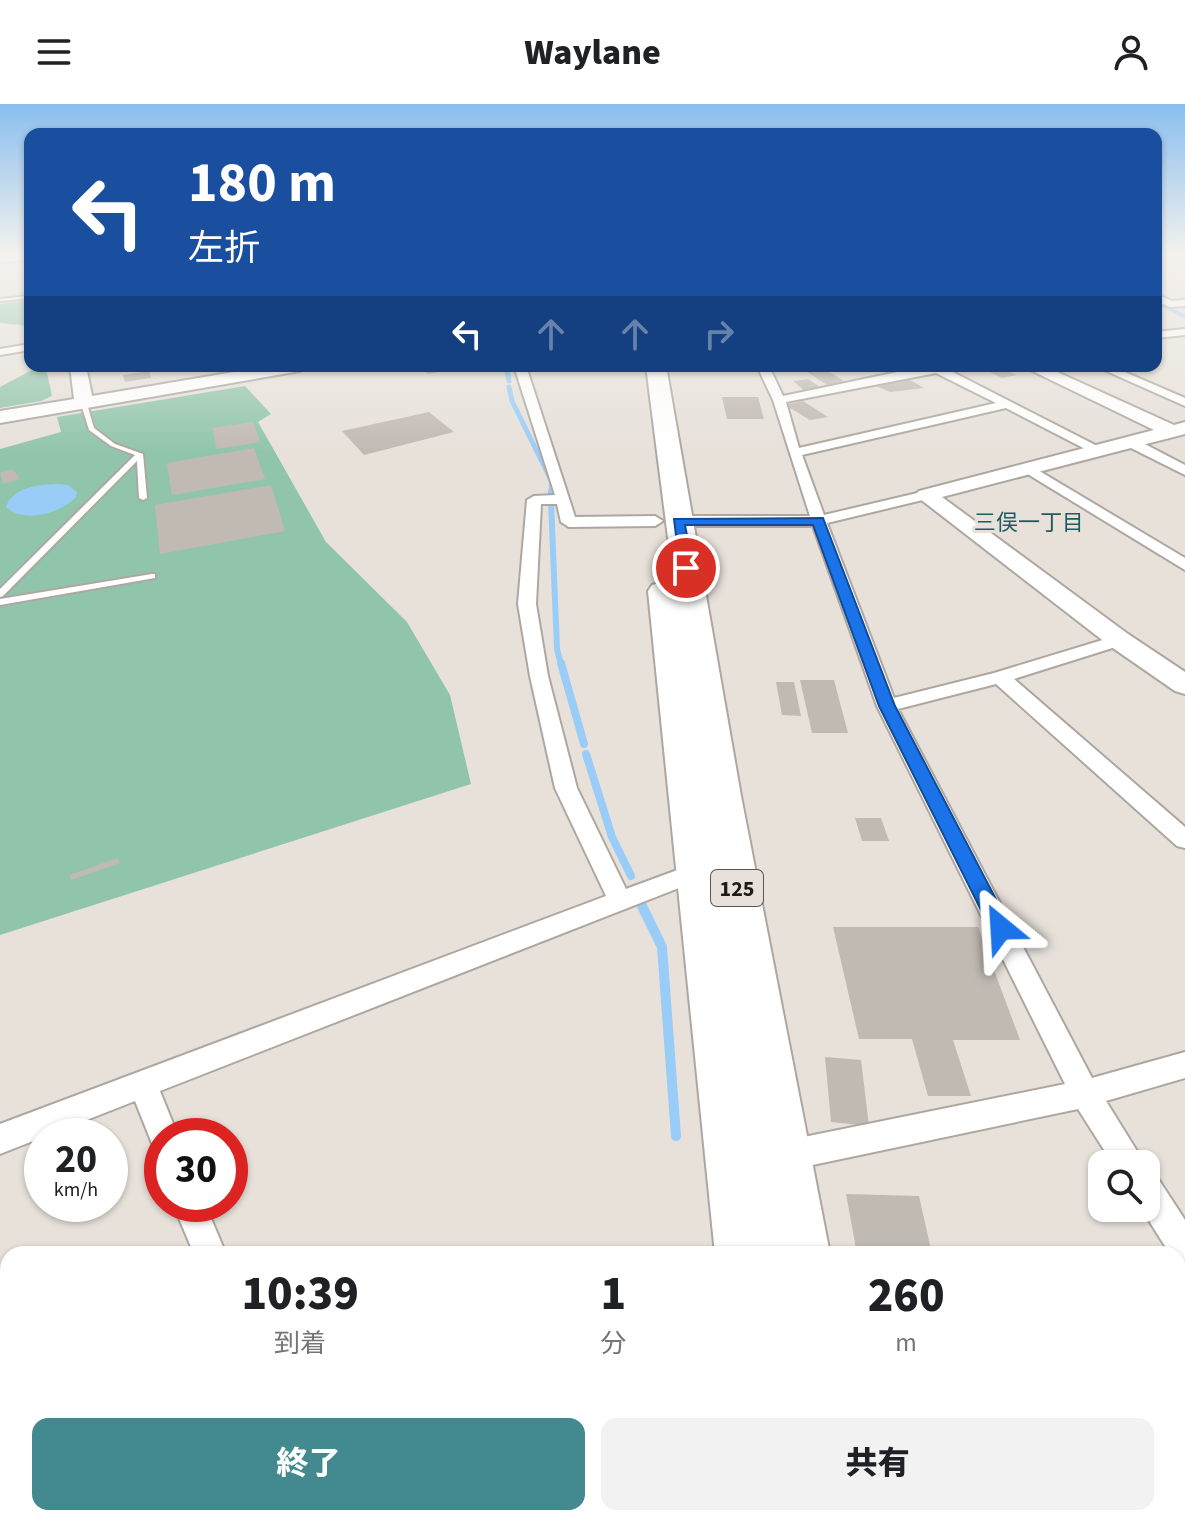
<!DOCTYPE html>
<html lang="ja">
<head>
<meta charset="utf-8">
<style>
	body { margin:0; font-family:"Source Sans 3","Noto Sans JP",sans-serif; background:#f2f2f2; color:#202124; height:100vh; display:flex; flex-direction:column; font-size:30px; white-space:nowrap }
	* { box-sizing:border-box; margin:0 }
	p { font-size:26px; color:#757577 }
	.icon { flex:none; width:44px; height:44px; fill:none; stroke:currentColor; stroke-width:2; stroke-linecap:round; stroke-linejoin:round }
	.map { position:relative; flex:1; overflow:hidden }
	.side { position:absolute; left:0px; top:1142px; width:1186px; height:280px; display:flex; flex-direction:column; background:#fff; border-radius:24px 24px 0 0; box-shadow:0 2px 6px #0004 }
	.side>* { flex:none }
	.hud { position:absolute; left:24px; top:24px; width:1138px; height:244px; border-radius:16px; box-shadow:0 2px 6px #0004; background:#1a4fa0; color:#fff; overflow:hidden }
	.fabs { position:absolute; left:1088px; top:1046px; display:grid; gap:16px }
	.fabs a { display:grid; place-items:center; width:72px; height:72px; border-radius:16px; background:#fff; box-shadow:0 2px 6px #0004; font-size:40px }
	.speed { position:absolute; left:24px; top:1014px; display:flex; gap:16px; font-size:40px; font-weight:700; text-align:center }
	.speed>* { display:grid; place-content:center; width:104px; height:104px; border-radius:50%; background:#fff; box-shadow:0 2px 6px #0004; line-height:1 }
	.speed small { font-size:20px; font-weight:400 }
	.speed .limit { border:12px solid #d22; background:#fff; color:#111 }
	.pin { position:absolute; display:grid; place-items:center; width:68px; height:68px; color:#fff; margin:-34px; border:4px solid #fff; border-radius:50%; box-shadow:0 2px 8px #0007 }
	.me { position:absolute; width:88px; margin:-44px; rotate:333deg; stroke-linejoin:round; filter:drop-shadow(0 0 6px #0008) }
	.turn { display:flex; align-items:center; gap:28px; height:168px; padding:0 32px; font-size:36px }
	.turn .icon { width:104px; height:104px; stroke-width:2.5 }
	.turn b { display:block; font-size:56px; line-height:68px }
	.lanes { display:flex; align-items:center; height:76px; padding:0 32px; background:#0003; justify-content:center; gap:40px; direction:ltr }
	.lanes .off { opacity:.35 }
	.eta { display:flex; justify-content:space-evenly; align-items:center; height:136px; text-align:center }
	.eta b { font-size:48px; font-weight:800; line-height:56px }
	.action { display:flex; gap:16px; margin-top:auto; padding:16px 32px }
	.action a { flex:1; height:92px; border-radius:16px; background:#428a90; color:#fff; font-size:32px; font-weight:800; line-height:92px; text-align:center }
	.action a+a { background:#f2f2f2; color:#202124 }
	header { display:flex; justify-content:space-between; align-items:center; height:104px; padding:0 32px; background:#fff; font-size:36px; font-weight:800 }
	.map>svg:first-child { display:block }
</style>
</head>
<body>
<header><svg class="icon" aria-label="menu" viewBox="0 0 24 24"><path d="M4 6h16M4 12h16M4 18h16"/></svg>Waylane<svg class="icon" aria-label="person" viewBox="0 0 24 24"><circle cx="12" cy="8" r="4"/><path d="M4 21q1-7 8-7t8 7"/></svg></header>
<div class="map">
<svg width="1185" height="1422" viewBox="0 0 1185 1422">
	<rect width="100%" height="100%" fill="#e7e1da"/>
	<!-- green -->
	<path fill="#91c5ab" d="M30 196V222L0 219V200Z
		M46 264 52 292 41 297 0 304V283L32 266Z
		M245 282 271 310 258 318 326 438 407 518 450 591 471 680 0 831V345L61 328 57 313Z"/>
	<!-- water -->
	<path fill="#9accf8" d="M59 380 68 381 77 388 76 393C61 409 24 420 6 403 12 383 41 380 59 380Z"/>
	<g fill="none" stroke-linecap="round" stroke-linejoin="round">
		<!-- stream-far5 -->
		<path stroke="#9accf8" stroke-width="4" d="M1158 199 1185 213"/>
		<!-- stream-far4 -->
		<path stroke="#9accf8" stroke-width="5" d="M506 262 509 277
			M509 283 512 297 552 378 551 389"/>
		<!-- stream-far3 -->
		<path stroke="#9accf8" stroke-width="6" d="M551 392V387
			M551 397 557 545 561 561"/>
		<!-- stream-far2 -->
		<path stroke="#9accf8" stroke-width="8" d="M561 559 584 640
			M586 650 612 733 631 772"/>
		<!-- stream-far1 -->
		<path stroke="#9accf8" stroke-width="10" d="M642 802 662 843 676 1032"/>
		<!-- stream -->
		<path stroke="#9accf8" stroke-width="12" d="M998 1414 1004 1422"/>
	</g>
	<!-- building -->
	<path fill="#c1bab3" d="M421 262H453L456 265 428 270Z
		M978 262H998L1016 271 1002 274Z
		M823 264 844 277 827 281 806 267Z
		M149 267 151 274 125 278 123 271Z
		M808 275 820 283 805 287 793 277Z
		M910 276 924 284 890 288 874 281Z
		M722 293H758L764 315H727Z
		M803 297 828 313 810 316 785 301Z
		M429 308 454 328 364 351 342 327Z
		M253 318 260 338 217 345 212 324Z
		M254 344 265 375 172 391 167 359Z
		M13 365 20 375 3 380 0 369Z
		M271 381 285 427 160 450 155 401Z
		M800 576H834L848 629H812Z
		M776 578H794L801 612 782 611Z
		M855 714H881L889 737H862Z
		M118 754 120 759 71 776 70 771Z
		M833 823H978L1020 936H953L971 992H928L912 935H859Z
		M825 953 861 956 869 1022 831 1018Z
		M846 1090 919 1092 932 1150H857Z"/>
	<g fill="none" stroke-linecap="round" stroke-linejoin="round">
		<defs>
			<path id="lane" d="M30 192V194L0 197V195Z
				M84 298 87 300 94 324 115 340 143 350 147 394 143 396 139 394 137 357 3 492 0 493V485L135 351 111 342 89 326 81 300Z
				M152 470H155V474L0 501V495Z"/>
			<path id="street" d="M30 149V155L0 159V153Z
				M1178 149H1185V154Z
				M1156 190 1172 197 1185 196V202L1170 203 1156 197Z
				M1185 225V231L1156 234V228Z
				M30 240V246L0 251V245Z
				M514 262H526L575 413 655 412 663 417 655 422 569 423 561 418 557 400H541L536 500 548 572 577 684 626 785 699 758 707 761 711 767 707 773 160 987 178 1032H162V1046L153 1042 135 997 0 1050V1020L606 792 555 684 530 572 518 500 527 396 534 392 555 391Z
				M757 262H769L783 292 926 262H941L1107 347 1095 350 1006 304 802 351 824 411 926 387 933 391 931 394 827 419 894 594 994 569 1119 531 1128 536 1125 540 1014 575 1185 723V744L1177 742 996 580 898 605 1092 974 1185 948V974L1106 997 1145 1060H1113L1078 1005 784 1067 773 1063 769 1052 773 1041 784 1037 1065 980 877 602 813 422H678L670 417 678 412H810L773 296ZM936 269 996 299 799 344 786 298Z
				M1095 262H1111L1185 294V302Z
				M1127 336H1137L1185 361V371L1127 342Z
				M1031 362 1185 454V466L1026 369V363Z
				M1146 1069 1157 1073 1185 1116V1161L1178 1158V1150H1170L1141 1104H1146Z
				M173 1100H205L226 1150H194Z
				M1185 1319V1358L1178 1360V1322Z
				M325 1414H364L367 1422H328Z
				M1034 1414H1072L1075 1422H1037Z"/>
			<path id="secondary" d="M70 262H86L92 292 270 262H308L300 267 0 319V307L74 295Z
				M1022 262H1044L1174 321 1185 318V330L942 393 1128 530 1185 568V590L1175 587 1110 542 915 391 919 387 1154 326Z"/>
			<path id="highway" d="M646 262H666L741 692 830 1150H715L648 487 652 481 663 478 674 481Z
				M740 1414H810L811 1422H741Z
				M811 1414H881L882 1422H812Z"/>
		</defs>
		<!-- lane casing -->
		<use href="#lane" stroke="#aea7a1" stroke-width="4"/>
		<!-- street casing -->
		<use href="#street" stroke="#aea7a1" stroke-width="4"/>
		<!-- secondary casing -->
		<use href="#secondary" stroke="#aea7a1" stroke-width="4"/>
		<!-- highway casing -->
		<use href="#highway" stroke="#aea7a1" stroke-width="4"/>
		<!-- lane -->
		<use href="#lane" fill="#fff" fill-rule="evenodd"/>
		<!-- street -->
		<use href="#street" fill="#fff" fill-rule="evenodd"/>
		<!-- secondary -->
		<use href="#secondary" fill="#fff" fill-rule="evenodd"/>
		<!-- highway -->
		<use href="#highway" fill="#fff" fill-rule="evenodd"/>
	</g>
	<!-- sky -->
	<linearGradient id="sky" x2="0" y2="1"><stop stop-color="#89beee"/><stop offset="0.43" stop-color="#f4f2ee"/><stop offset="1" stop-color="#f4f2ee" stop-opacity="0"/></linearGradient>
	<rect width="1185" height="348" fill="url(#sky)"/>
	<!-- route -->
	<path fill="#1a73e8" stroke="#114b97" stroke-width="2" d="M823 414 895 602 1011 824 1008 830 1001 832 993 830 879 602 813 421H685L693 464 686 468 680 464 674 415Z"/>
	<g text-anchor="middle" stroke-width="6" stroke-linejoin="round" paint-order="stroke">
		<!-- far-neighbourhood labels -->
		<g font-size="22" fill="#1f5a5f" stroke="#e7e1da">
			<text x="1029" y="426">三俣一丁目</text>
		</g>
		<!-- shield labels -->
		<rect fill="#e7e1da" stroke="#5a5753" stroke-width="2" x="711" y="766" width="52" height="36" rx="6"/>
		<g font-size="22" font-weight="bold" fill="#1e1c19">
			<text x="737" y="792">125</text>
		</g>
	</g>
</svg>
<div class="fabs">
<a><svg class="icon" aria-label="search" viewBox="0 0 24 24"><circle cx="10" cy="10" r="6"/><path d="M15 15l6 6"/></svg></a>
</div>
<div class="speed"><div>20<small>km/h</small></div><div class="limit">30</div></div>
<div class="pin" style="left:686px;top:464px;background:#d93025"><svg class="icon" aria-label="arrive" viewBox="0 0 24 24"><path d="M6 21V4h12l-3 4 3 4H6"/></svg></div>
<svg class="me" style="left:1001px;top:824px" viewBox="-20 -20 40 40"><path d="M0-17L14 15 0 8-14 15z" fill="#1a73e8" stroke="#fff" stroke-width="4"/></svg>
<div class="hud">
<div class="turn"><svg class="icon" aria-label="left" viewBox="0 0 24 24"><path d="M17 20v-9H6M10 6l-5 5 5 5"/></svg><div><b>180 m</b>左折</div></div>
<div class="lanes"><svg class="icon" aria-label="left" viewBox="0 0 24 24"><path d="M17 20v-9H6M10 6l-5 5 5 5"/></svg><svg class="icon off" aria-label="ahead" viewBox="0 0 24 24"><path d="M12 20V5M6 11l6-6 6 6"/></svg><svg class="icon off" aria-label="ahead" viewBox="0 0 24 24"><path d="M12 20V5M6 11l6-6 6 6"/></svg><svg class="icon off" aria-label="right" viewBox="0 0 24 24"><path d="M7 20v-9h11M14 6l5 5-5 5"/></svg></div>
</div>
<section class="side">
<div class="eta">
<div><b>10:39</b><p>到着</p></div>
<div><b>1</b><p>分</p></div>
<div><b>260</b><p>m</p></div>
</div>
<div class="action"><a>終了</a><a>共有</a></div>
</section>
</div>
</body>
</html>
